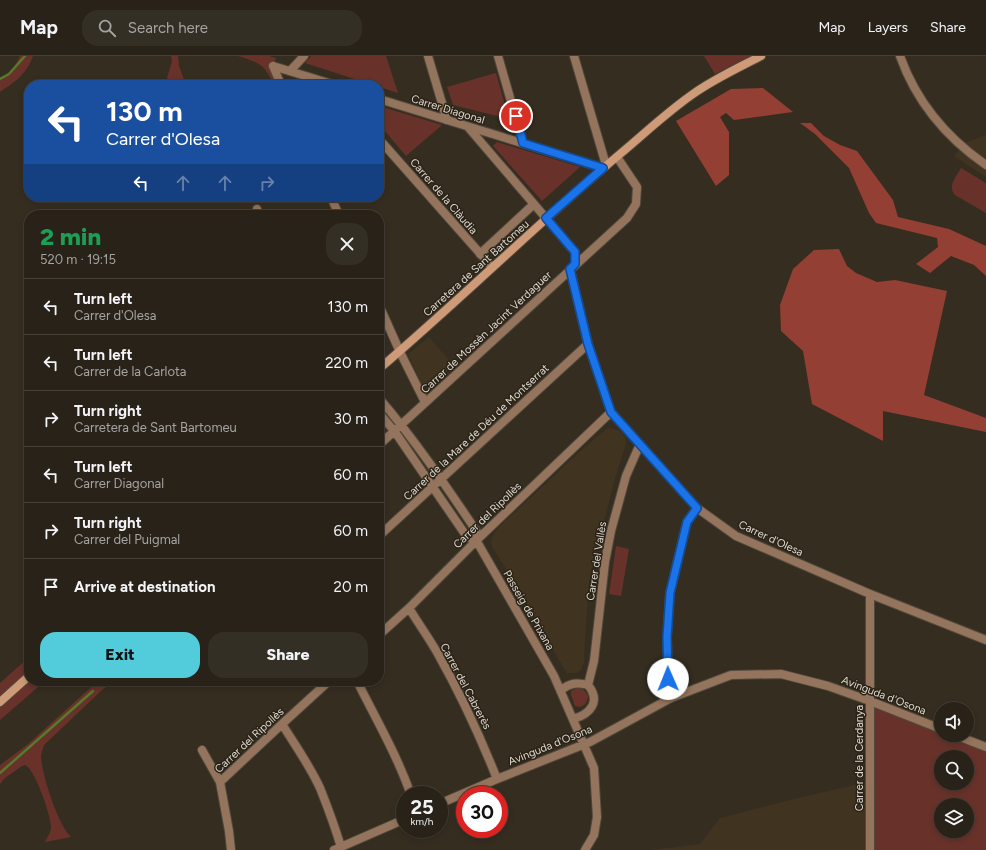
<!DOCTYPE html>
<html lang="en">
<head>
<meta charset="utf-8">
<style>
	body { margin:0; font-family:Figtree,sans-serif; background:#342f25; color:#f1f3f6; height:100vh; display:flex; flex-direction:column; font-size:15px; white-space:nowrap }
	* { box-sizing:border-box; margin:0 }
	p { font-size:13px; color:#a5a4a2 }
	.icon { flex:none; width:22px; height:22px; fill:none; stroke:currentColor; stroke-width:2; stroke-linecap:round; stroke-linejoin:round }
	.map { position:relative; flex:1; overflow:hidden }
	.side { position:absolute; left:24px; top:154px; width:360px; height:476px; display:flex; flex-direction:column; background:#282218; border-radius:16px; box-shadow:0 2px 6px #0003,0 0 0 1px #443f37 }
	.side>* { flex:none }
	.top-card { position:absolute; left:24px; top:24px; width:360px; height:122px; border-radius:16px; box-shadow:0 2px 6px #0003,0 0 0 1px #443f37; background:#1a4fa0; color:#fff; overflow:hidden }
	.buttons { position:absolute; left:934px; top:646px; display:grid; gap:8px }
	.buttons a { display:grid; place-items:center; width:40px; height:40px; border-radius:50%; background:#282218; box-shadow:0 2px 6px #0003,0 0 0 1px #443f37; font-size:20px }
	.speed { position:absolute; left:396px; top:730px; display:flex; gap:8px; font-size:20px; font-weight:700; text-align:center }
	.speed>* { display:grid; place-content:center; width:52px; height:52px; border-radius:50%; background:#282218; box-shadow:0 2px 6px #0003,0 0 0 1px #443f37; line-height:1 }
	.speed small { font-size:10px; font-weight:400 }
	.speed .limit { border:6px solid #d22; background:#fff; color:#111 }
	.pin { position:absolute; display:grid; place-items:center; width:34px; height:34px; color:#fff; margin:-17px; border:2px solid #fff; border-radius:50%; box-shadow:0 1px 4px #0007 }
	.me { position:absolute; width:44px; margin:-22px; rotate:359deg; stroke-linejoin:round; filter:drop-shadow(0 0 3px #0008) }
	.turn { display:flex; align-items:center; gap:14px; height:84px; padding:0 16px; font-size:18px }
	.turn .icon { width:52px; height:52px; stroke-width:2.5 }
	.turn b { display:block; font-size:28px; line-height:34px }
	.lanes { display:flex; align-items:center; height:38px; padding:0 16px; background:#0003; justify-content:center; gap:20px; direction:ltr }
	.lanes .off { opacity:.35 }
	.round { display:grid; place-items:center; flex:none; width:42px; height:42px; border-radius:16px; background:#342f25 }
	.overview { display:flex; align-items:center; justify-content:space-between; height:68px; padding:0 16px }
	h1 { font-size:24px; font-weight:800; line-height:30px; color:#1e9e55 }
	.action { display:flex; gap:8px; margin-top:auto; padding:8px 16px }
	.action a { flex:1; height:46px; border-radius:16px; background:#52cbda; color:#111; font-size:16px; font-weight:800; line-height:46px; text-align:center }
	.action a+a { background:#342f25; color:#f1f3f6 }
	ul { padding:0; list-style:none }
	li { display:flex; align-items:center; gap:12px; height:56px; padding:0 16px; border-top:1px solid #443f37 }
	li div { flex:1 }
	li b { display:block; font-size:15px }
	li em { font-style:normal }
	header { display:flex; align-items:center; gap:24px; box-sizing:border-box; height:56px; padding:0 20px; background:#282218; border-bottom:1px solid #443f37 }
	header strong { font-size:19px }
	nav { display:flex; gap:22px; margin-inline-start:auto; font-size:14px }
	.search { width:280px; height:36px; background:#342f25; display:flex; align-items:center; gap:10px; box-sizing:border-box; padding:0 14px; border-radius:16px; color:#a5a4a2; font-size:15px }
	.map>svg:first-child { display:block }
</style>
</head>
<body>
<header>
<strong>Map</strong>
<div class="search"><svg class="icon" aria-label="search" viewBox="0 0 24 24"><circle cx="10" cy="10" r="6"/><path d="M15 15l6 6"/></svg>Search here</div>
<nav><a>Map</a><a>Layers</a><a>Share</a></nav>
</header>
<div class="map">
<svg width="986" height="794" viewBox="0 0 986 794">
	<rect width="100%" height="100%" fill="#352d20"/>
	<!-- built -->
	<path fill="#403421" d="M986 79V121L954 100 965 87Z
		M429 281 453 309 433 328 427 331 422 329 408 298Z
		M609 372 618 374 622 377 625 381 626 388 616 419 594 503 589 528 585 580 584 606 581 614 576 617H567L564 613 521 536 492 491 491 485 492 481 499 471 585 391 605 374Z
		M867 726 868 794H652L700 788 720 762 790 744Z"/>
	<!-- green -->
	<path fill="#68322a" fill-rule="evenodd" d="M20 0H33C26 19 16 25 0 36V22C10 18 16 9 20 0Z
		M171 0H178L179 10 186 29H173L167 22 172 5Z
		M238 0H269L276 2 272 14 277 29H274C264 8 260 7 238 0Z
		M311 0H386L398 37 379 31V29H373L305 7Z
		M704 0H751L715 18Z
		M496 17 509 63 453 49 447 31Z
		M379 50 442 69 406 100 379 68Z
		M497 86 580 111 542 145 493 90Z
		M961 112 986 127V157L955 139C947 130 956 121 961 112Z
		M616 490 629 493 621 540 609 538Z
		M29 601V625H45L0 664V627Z
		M98 625H116L103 633 44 689C43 693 41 697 41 701 42 719 58 769 71 781L45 786C47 781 51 777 51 771 51 760 35 713 25 709L22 710 5 722 0 728V709L27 689Z
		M577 632 583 633 588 639C588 647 583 653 575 650L571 639V635Z
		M869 645 941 674V679H955L986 691V794H870ZM941 701H967V727H941ZM941 749H967V775H941Z"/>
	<!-- forest -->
	<path fill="#943f33" d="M763 32 793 56 734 64 726 57 720 61 729 76V119L716 130 676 65 731 33Z
		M800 67H811L824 80 840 89 857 95 893 144 898 161 949 173 986 190V220L974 209 951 200 930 217 916 208 938 191 937 182 876 167 869 157 849 112 815 78Z
		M839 193 847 210 856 217 877 226 895 224 947 235 924 339 986 362V376L883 355V385L812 348 803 295 781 275 780 249 793 213 814 194Z"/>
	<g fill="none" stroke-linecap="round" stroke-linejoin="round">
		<!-- stream -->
		<path stroke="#547a2a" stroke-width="2.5" d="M0 23 9 18 25 0
			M0 717 93 635"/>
		<defs>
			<path id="street" d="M428 0 447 64
				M498 0 523 87
				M574 0 606 109
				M900 0C916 45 947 82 986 109
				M273 10 335 29
				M273 10 281 29
				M290 15 304 0
				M379 43 603 112
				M468 71 575 196V208
				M379 83 492 211
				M331 141 339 159
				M257 153 259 159
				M480 198 534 148
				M570 213 588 288 611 356 697 452 736 480 870 538 986 584
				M379 249 400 296 425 346
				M379 342C415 384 446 430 477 476L476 484 554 620 594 712 597 761 594 779 585 794
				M379 357 395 376 467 481 476 484
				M379 389 627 162 636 148 637 131 617 101
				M379 480 588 288
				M409 552C418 567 429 582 438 598 461 639 480 680 497 723
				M379 579 409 552 481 480 611 356
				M357 625C376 663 397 699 411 739
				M588 629 594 605 605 506 611 475 626 420 640 388
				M561 634C570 627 577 626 588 629 601 645 591 658 573 663
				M671 642 668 623 667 581 670 537 687 466 697 452
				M282 668C295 689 310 710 320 732 328 752 335 771 341 791
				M955 679 986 691
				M202 694 220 726 229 775 231 794
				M220 726 282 668 329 625
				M439 748 497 723 590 686 671 642 731 619 781 618 828 630 870 645 941 673
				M334 794 405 763
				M870 794V538"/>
			<path id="secondary" d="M379 313C461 243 538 167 620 98 644 78 667 56 693 38 714 23 738 12 761 0
				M0 646 29 620"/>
		</defs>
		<!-- street casing -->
		<use href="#street" stroke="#50493c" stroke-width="10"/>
		<!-- secondary casing -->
		<use href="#secondary" stroke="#50493c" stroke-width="10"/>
		<!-- street -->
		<use href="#street" stroke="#95745d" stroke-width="8"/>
		<!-- secondary -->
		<use href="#secondary" stroke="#cf9a77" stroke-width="8"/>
	</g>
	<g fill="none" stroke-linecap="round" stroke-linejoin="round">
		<defs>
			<path id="route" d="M516 60 523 87 603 112 546 162 575 196V208L570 213 588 288 611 356 697 452 687 466 670 537 667 581 668 623"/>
		</defs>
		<!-- route casing -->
		<use href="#route" stroke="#114b97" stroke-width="10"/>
		<!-- route -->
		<use href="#route" stroke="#1a73e8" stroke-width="7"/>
	</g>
	<g text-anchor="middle" stroke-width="3" stroke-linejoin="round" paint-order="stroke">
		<!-- street labels -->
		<g font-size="11" fill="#ded9d1" stroke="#2b2316">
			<text transform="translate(448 53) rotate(17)" y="4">Carrer Diagonal</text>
			<text transform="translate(444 140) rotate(49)" y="4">Carrer de la Clàudia</text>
			<text transform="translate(476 212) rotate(-42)" y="4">Carretera de Sant Bartomeu</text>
			<text transform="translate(486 276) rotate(-43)" y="4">Carrer de Mossèn Jacint Verdaguer</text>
			<text transform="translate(476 376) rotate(-43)" y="4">Carrer de la Mare de Déu de Montserrat</text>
			<text transform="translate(487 459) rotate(-44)" y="4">Carrer del Ripollès</text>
			<text transform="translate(771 482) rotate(25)" y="4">Carrer d'Olesa</text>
			<text transform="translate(596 505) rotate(-81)" y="4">Carrer del Vallès</text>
			<text transform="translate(529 554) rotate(60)" y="4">Passeig de Prixana</text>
			<text transform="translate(466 630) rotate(62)" y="4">Carrer del Cabrerès</text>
			<text transform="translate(884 639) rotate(21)" y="4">Avinguda d'Osona</text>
			<text transform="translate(249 684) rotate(-43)" y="4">Carrer del Ripollès</text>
			<text transform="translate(550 689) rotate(-22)" y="4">Avinguda d'Osona</text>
			<text transform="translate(859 702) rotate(-90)" y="4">Carrer de la Cerdanya</text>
		</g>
	</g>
</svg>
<div class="buttons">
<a><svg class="icon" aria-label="sound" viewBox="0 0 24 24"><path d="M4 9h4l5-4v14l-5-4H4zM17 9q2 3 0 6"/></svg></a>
<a><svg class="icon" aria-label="search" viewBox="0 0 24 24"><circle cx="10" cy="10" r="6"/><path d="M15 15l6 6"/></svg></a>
<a><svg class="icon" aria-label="layers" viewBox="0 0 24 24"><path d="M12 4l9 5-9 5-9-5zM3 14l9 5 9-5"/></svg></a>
</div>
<div class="speed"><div>25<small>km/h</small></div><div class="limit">30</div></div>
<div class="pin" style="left:516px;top:60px;background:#d93025"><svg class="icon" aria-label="arrive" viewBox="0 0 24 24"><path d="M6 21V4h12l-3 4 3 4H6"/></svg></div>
<svg class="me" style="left:668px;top:623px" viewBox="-20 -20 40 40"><circle r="19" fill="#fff"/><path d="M0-13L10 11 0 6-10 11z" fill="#1a73e8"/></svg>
<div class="top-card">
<div class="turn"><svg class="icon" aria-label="left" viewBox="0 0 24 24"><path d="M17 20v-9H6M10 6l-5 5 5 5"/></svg><div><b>130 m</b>Carrer d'Olesa</div></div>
<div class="lanes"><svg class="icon" aria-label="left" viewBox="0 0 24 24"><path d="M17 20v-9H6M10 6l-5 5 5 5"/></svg><svg class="icon off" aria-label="ahead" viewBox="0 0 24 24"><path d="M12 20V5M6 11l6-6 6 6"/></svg><svg class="icon off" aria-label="ahead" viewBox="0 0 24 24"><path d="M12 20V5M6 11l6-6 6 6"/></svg><svg class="icon off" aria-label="right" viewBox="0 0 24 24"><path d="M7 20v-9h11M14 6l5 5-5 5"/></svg></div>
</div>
<section class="side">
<div class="overview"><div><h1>2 min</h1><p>520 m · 19:15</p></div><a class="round"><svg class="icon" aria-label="close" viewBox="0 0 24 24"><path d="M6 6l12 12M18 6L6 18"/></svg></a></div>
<ul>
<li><svg class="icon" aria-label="left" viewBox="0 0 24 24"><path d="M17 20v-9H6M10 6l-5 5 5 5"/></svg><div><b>Turn left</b><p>Carrer d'Olesa</p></div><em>130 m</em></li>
<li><svg class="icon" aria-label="left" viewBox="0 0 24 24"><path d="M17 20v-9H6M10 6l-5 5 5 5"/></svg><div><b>Turn left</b><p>Carrer de la Carlota</p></div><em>220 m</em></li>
<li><svg class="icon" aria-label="right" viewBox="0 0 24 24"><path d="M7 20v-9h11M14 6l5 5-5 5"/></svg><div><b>Turn right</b><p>Carretera de Sant Bartomeu</p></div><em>30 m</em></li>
<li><svg class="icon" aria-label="left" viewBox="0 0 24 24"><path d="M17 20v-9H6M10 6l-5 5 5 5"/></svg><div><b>Turn left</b><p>Carrer Diagonal</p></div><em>60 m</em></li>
<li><svg class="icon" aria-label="right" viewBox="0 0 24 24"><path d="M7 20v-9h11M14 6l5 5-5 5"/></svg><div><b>Turn right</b><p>Carrer del Puigmal</p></div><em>60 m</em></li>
<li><svg class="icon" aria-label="arrive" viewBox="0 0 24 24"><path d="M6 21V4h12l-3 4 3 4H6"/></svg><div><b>Arrive at destination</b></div><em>20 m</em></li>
</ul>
<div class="action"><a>Exit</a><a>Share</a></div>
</section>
</div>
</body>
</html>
